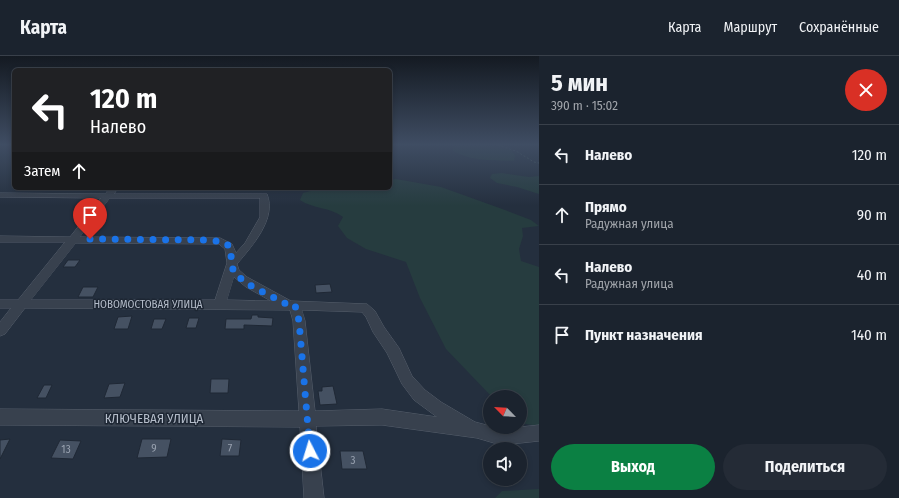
<!DOCTYPE html>
<html lang="ru">
<head>
<meta charset="utf-8">
<style>
	body { margin:0; font-family:"Fira Sans Condensed",sans-serif; background:#242b36; color:#f1f3f6; height:100vh; display:flex; flex-direction:column; font-size:15px; white-space:nowrap }
	* { box-sizing:border-box; margin:0 }
	p { font-size:13px; color:#a0a4aa }
	.icon { flex:none; width:22px; height:22px; fill:none; stroke:currentColor; stroke-width:2; stroke-linecap:round; stroke-linejoin:round }
	.map { position:relative; flex:1; overflow:hidden }
	.side { display:flex; flex-direction:column; background:#1b232e; width:360px }
	.side>* { flex:none }
	.guide { position:absolute; left:12px; top:12px; width:380px; height:122px; border-radius:6px; box-shadow:0 2px 6px #0003,0 0 0 1px #39404a; background:#202124; color:#fff; overflow:hidden }
	.needle { width:26px; rotate:294deg }
	.fabs { position:absolute; left:483px; top:334px; display:grid; gap:8px }
	.fabs a { display:grid; place-items:center; width:44px; height:44px; border-radius:50%; background:#1b232e; box-shadow:0 2px 6px #0003,0 0 0 1px #39404a; font-size:20px }
	.pin { position:absolute; display:grid; place-items:center; width:34px; height:34px; color:#fff; margin:-41px -17px; border-radius:50% 50% 50% 0; rotate:-45deg; box-shadow:0 0 4px #0007 }
	.pin .icon { rotate:45deg }
	.me { position:absolute; width:44px; margin:-22px; rotate:355deg; stroke-linejoin:round; filter:drop-shadow(0 0 3px #0008) }
	.turn { display:flex; align-items:center; gap:14px; height:84px; padding:0 12px; font-size:18px }
	.turn .icon { width:52px; height:52px; stroke-width:2.5 }
	.turn b { display:block; font-size:28px; line-height:34px }
	.then { display:flex; align-items:center; height:38px; padding:0 12px; background:#0003; gap:8px; font-size:15px }
	.round { display:grid; place-items:center; flex:none; width:42px; height:42px; border-radius:21px; background:#242b36 }
	.head { display:flex; align-items:center; justify-content:space-between; height:68px; padding:0 12px }
	h1 { font-size:24px; font-weight:700; line-height:30px }
	.action { display:flex; gap:8px; margin-top:auto; padding:8px 12px }
	.action a { flex:1; height:46px; border-radius:24px; background:#0b8043; color:#fff; font-size:16px; font-weight:700; line-height:46px; text-align:center }
	.action a+a { background:#242b36; color:#f1f3f6 }
	ul { padding:0; list-style:none }
	li { display:flex; align-items:center; gap:12px; height:60px; padding:0 12px; border-top:1px solid #39404a }
	li div { flex:1 }
	li b { display:block; font-size:15px }
	li em { font-style:normal }
	header { display:flex; align-items:center; gap:24px; box-sizing:border-box; height:56px; padding:0 20px; background:#1b232e; border-bottom:1px solid #39404a }
	header strong { font-size:19px }
	nav { display:flex; gap:22px; margin-inline-start:auto; font-size:14px }
	main { display:flex; flex:1; min-height:0 }
	.map>svg:first-child { display:block }
</style>
</head>
<body>
<header>
<strong>Карта</strong>
<nav><a>Карта</a><a>Маршрут</a><a>Сохранённые</a></nav>
</header>
<main>
<div class="map">
<svg width="539" height="442" viewBox="0 0 539 442">
	<rect width="100%" height="100%" fill="#242f3e"/>
	<!-- green -->
	<path fill="#263c3f" d="M485 89 511 94 515 99 514 105C494 104 469 106 452 94L455 90Z
		M502 117 529 121 539 120V138L517 131 497 127 490 122 492 118Z
		M396 123 441 131 505 154 531 164 539 170 522 172 523 180 519 193 521 205 539 211V370L520 367V341H492L446 293 420 242 406 206 366 193 347 182 338 170 343 161C330 151 313 153 300 144L303 137 321 132H390V124Z
		M539 433V442H495L502 435Z"/>
	<!-- building -->
	<path fill="#455162" stroke="#1f2835" d="M68 204H80L75 211H63Z
		M330 228 332 236 316 237 315 229Z
		M83 231H98L93 241H78Z
		M252 259H258V261L273 262 272 270 244 269V273H225L226 263H251Z
		M132 260 128 273H114L118 261Z
		M189 262H199L196 272H186Z
		M154 263H166L162 273H151Z
		M211 323H229L228 337H210Z
		M125 327 120 341 104 342 109 328Z
		M44 329H52L46 342H37Z
		M333 330 337 348 320 349 318 335H322V331Z
		M10 383 0 403V384Z
		M142 383H171L167 401 137 402Z
		M222 383 241 384 239 400H220Z
		M60 384 81 385 73 403 51 402Z
		M340 395H363L367 413H342Z"/>
	<g fill="none" stroke-linecap="round" stroke-linejoin="round">
		<defs>
			<path id="minor" d="M110 132H118L114 138H267C277 163 252 190 237 208L239 214 247 221 291 245 367 248 375 255 384 271 399 292 412 320 425 334 441 346 475 366 490 370V371L511 372 539 369V385L511 388 494 387 477 382 382 369 316 370 324 442H304L300 371 0 369V353L299 355 293 265 290 254 25 252 5 278 0 280V266L11 252H0V244H18L65 186H0V180L70 181 101 142 0 141V137L105 138ZM110 142H260V161L245 187 236 197 232 188 220 182 80 181ZM76 187 219 188 225 193 227 207 215 244H31ZM234 221 246 231 271 245 227 244ZM302 254 362 256 366 261 373 276 387 297 402 328 414 344 437 361 382 353 315 355 305 265Z"/>
		</defs>
		<!-- minor casing -->
		<use href="#minor" stroke="#565f6c" stroke-width="1"/>
		<!-- path -->
		<path stroke="#44595c" stroke-width="1" stroke-dasharray="2 2" stroke-linecap="butt" d="M494 88 516 95 534 106 539 107"/>
		<!-- minor -->
		<use href="#minor" fill="#38414e" fill-rule="evenodd"/>
	</g>
	<!-- sky -->
	<linearGradient id="sky" x2="0" y2="1"><stop stop-color="#141a22"/><stop offset="0.59" stop-color="#3f4d63"/><stop offset="1" stop-color="#3f4d63" stop-opacity="0"/></linearGradient>
	<rect width="539" height="150" fill="url(#sky)"/>
	<g fill="none" stroke-linecap="round" stroke-linejoin="round">
		<!-- route -->
		<path stroke="#1a73e8" stroke-width="7" stroke-dasharray="0 12.6" d="M90 183 208 184C247 187 221 202 237 219 247 230 274 241 288 249H295L299 265 310 395"/>
	</g>
	<g text-anchor="middle" stroke-width="3" stroke-linejoin="round" paint-order="stroke">
		<!-- street labels -->
		<g font-size="11" fill="#b4bcc9" stroke="#1d2633">
			<text x="148" y="252">НОВОМОСТОВАЯ УЛИЦА</text>
		</g>
		<!-- near-number labels -->
		<g font-size="11" fill="#98a1af">
			<text x="154" y="396">9</text>
			<text x="230" y="396">7</text>
			<text x="66" y="397">13</text>
			<text x="353" y="408">3</text>
		</g>
		<!-- near-street labels -->
		<g font-size="13" fill="#b4bcc9" stroke="#1d2633">
			<text x="154" y="367">КЛЮЧЕВАЯ УЛИЦА</text>
		</g>
	</g>
</svg>
<div class="fabs">
<a><svg class="needle" viewBox="-14 -14 28 28"><path d="M0-13l5 13h-10z" fill="#e53935"/><path d="M0 13l5-13h-10z" fill="#a0a4aa"/></svg></a>
<a><svg class="icon" aria-label="sound" viewBox="0 0 24 24"><path d="M4 9h4l5-4v14l-5-4H4zM17 9q2 3 0 6"/></svg></a>
</div>
<div class="pin" style="left:90px;top:183px;background:#d93025"><svg class="icon" aria-label="arrive" viewBox="0 0 24 24"><path d="M6 21V4h12l-3 4 3 4H6"/></svg></div>
<svg class="me" style="left:310px;top:395px" viewBox="-20 -20 40 40"><circle r="17" fill="#1a73e8" stroke="#fff" stroke-width="3"/><path d="M0-11L8 9 0 5-8 9z" fill="#fff"/></svg>
<div class="guide">
<div class="turn"><svg class="icon" aria-label="left" viewBox="0 0 24 24"><path d="M17 20v-9H6M10 6l-5 5 5 5"/></svg><div><b>120 m</b>Налево</div></div>
<div class="then">Затем<svg class="icon" aria-label="ahead" viewBox="0 0 24 24"><path d="M12 20V5M6 11l6-6 6 6"/></svg></div>
</div>
</div>
<section class="side">
<div class="head"><div><h1>5 мин</h1><p>390 m · 15:02</p></div><a class="round" style="background:#d93025;color:#fff"><svg class="icon" aria-label="close" viewBox="0 0 24 24"><path d="M6 6l12 12M18 6L6 18"/></svg></a></div>
<ul>
<li><svg class="icon" aria-label="left" viewBox="0 0 24 24"><path d="M17 20v-9H6M10 6l-5 5 5 5"/></svg><div><b>Налево</b></div><em>120 m</em></li>
<li><svg class="icon" aria-label="ahead" viewBox="0 0 24 24"><path d="M12 20V5M6 11l6-6 6 6"/></svg><div><b>Прямо</b><p>Радужная улица</p></div><em>90 m</em></li>
<li><svg class="icon" aria-label="left" viewBox="0 0 24 24"><path d="M17 20v-9H6M10 6l-5 5 5 5"/></svg><div><b>Налево</b><p>Радужная улица</p></div><em>40 m</em></li>
<li><svg class="icon" aria-label="arrive" viewBox="0 0 24 24"><path d="M6 21V4h12l-3 4 3 4H6"/></svg><div><b>Пункт назначения</b></div><em>140 m</em></li>
</ul>
<div class="action"><a>Выход</a><a>Поделиться</a></div>
</section>
</main>
</body>
</html>
